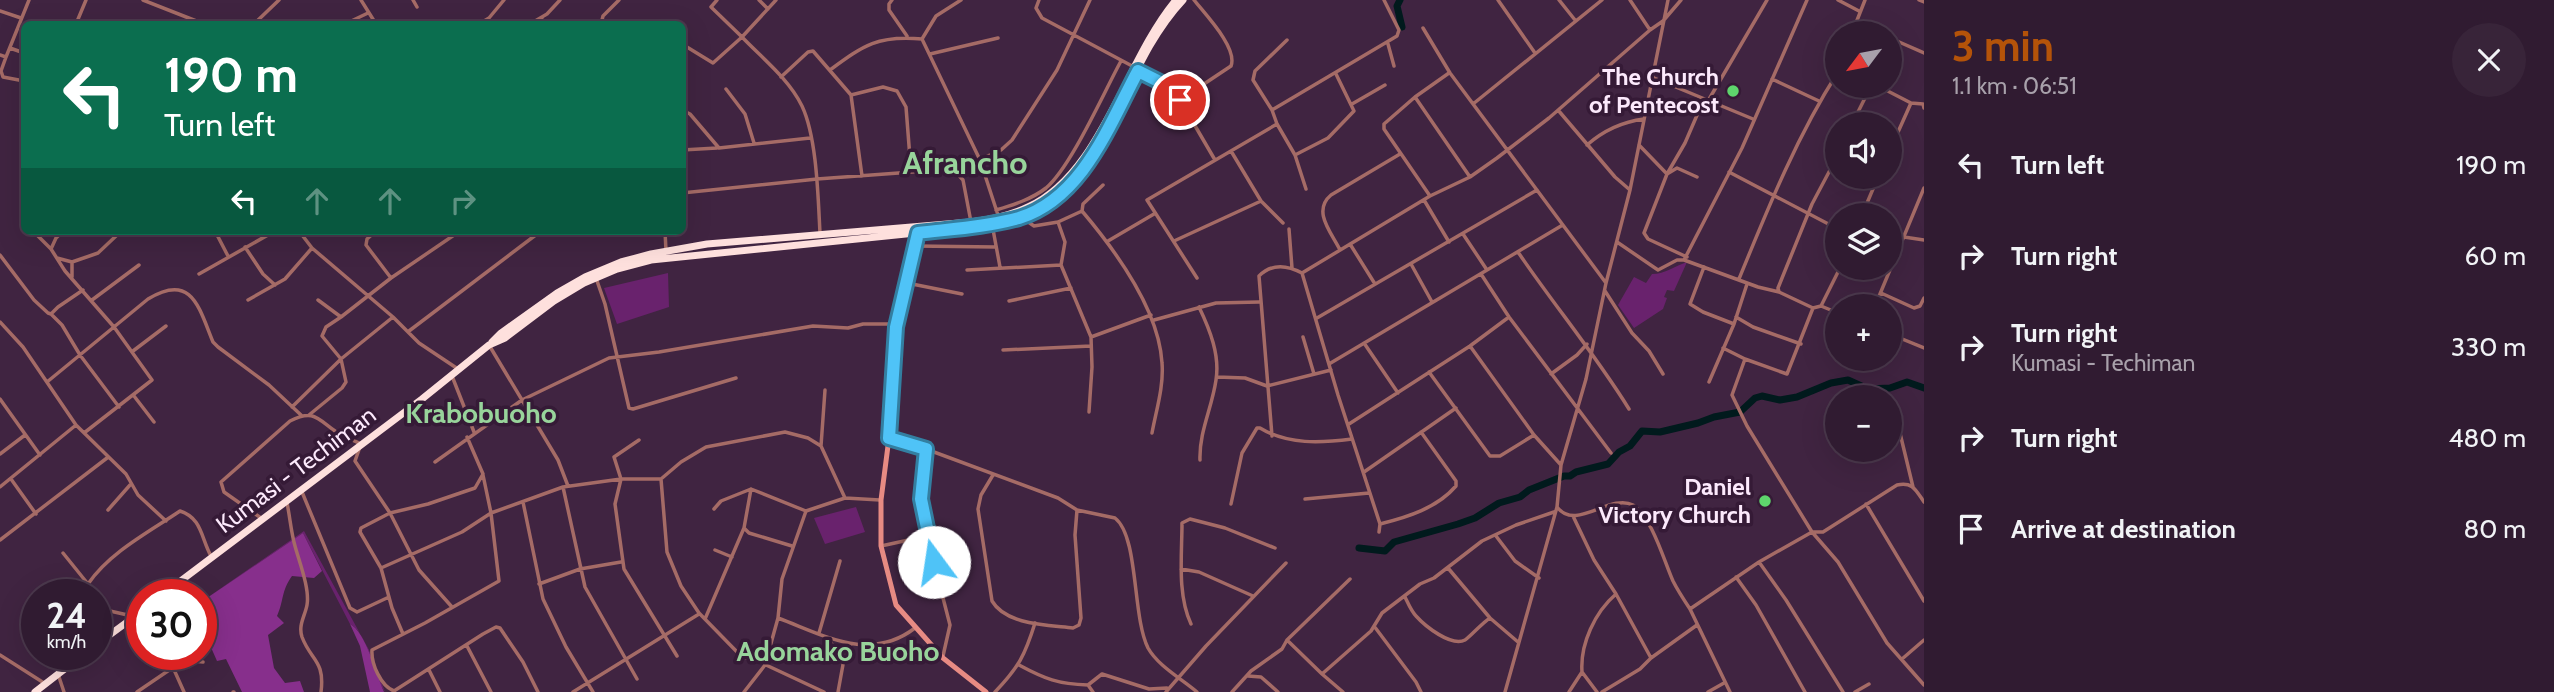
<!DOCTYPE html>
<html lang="en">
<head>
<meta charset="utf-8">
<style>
	body { margin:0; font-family:Cabin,sans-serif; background:#382439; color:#f1f3f6; height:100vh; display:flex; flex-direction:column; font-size:26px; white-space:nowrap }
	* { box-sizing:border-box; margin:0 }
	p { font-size:23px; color:#a8a1ab }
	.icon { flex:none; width:38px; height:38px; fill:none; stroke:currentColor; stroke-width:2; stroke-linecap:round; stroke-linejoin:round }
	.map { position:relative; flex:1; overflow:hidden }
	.panel { display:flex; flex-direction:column; background:#301b31; width:630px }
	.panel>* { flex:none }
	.banner { position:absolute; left:21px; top:21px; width:665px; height:214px; border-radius:10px; box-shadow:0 7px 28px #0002,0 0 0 2px #4b394d; background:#0b6e4f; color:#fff; overflow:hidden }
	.needle { width:46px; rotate:238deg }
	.buttons { position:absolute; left:1825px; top:21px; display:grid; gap:14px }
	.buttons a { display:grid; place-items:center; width:77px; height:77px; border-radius:50%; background:#301b31; box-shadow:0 7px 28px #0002,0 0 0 2px #4b394d; font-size:35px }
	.speed { position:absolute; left:21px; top:579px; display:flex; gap:14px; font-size:35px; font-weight:700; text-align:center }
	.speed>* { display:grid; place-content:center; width:91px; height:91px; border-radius:50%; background:#301b31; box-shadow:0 7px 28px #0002,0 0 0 2px #4b394d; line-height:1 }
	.speed small { font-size:18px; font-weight:400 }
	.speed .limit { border:10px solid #d22; background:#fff; color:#111 }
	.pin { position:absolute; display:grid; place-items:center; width:60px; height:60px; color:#fff; margin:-30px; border:4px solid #fff; border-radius:50%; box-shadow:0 2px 7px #0007 }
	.me { position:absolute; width:77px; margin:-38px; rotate:346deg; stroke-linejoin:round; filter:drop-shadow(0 0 5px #0008) }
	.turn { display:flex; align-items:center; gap:24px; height:147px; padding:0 28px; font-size:32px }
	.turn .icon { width:91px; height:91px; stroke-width:2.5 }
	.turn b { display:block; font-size:49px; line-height:60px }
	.lanes { display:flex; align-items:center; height:66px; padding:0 28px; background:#0003; justify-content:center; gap:35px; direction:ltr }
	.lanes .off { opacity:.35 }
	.round { display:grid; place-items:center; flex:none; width:74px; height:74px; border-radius:37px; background:#382439 }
	.overview { display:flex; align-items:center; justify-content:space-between; height:119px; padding:0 28px }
	h1 { font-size:42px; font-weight:800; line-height:52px; color:#b45309 }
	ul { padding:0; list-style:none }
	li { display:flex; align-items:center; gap:21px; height:91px; padding:0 28px }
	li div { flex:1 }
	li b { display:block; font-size:26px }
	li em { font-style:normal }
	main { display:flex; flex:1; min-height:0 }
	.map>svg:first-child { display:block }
</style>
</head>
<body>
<main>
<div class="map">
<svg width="1924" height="692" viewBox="0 0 1924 692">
	<rect width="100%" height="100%" fill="#402441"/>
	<!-- green -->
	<path fill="#69226d" d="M1687 262 1674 291 1667 290 1664 297 1667 298 1663 309 1634 328 1618 305 1634 277 1646 283 1652 274C1665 274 1675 266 1687 262Z
		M668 273 669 307 617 324 604 288Z
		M856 507 865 532 825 544 814 518Z
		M304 531 369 650 385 692C373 675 369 634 350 624L303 533 201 602Z"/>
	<!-- forest -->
	<path fill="#872f8c" d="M303 533 322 571 314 578 292 576C281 591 284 601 277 616L284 623 268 635 274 668 285 683 300 681 304 692H242L226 659 217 661 202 627 210 623 201 608V602Z
		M350 624C366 632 376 674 384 692H370L360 646Z"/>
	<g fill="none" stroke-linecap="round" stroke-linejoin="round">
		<!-- river -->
		<path stroke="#011a1d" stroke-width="7" d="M1400 0 1397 6 1402 27
			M1359 548 1385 551 1394 542 1458 524 1475 518 1499 503 1520 497 1529 490 1564 476H1570L1576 472 1608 464 1619 452 1630 446 1642 431 1660 432 1698 423 1714 417 1740 412 1755 398 1762 396 1780 400 1797 397 1831 383 1848 380 1868 389 1890 388 1907 382 1924 388"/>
		<!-- street -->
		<path stroke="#a56b66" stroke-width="3.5" d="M143 0 204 24
			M361 0 376 24
			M413 0 417 7
			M759 0 768 9
			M776 0 742 37C762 58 789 79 802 106 817 138 818 197 820 233
			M892 0 889 4V10L907 36
			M961 0 936 16 922 39 980 160 998 215
			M1039 0 1036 8 1042 18 1134 67
			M1498 0 1535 53
			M1559 0 1575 20
			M1630 0 1650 30
			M1838 0 1859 11
			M1919 0 1924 2
			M0 11 21 18
			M541 18 546 24
			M1857 22 1881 33
			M76 24 86 0
			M254 24 279 0
			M345 24 368 13
			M479 24 489 18 504 0
			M530 24 547 14 560 0
			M601 24 603 16 619 0
			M1423 28 1450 73 1606 283
			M1852 33 1865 0
			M1890 38 1924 53
			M1287 40 1255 71 1253 80 1272 110 1277 124 1295 155 1306 189
			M682 44 713 63 742 37 711 7 717 0
			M1388 44 1394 66
			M10 48 24 53
			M930 54 998 38
			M0 55 6 57 29 0
			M6 57 1 71 3 77 24 81
			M830 70C864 45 878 35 922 39
			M1138 72 1166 85 1180 100 1215 160
			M781 77 808 52 813 51 851 95 862 176
			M1654 78 1753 119
			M1772 79 1819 101
			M1878 86 1911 103 1923 104 1924 108
			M726 89 745 114 754 143
			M851 95 883 87 897 91 906 107 911 171
			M1415 97 1470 177
			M1180 100 1231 66C1238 48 1205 14 1194 0
			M1708 101 1767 0
			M1352 104 1385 85
			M1473 104 1602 0
			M682 110 690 114 719 148 810 138
			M1272 110 1397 36 1399 30 1384 0
			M1558 110 1615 177 1630 190
			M1852 124 1871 86
			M1587 145C1604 130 1621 122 1644 119
			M1639 145 1667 174 1677 168 1697 177
			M682 150 717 148
			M1890 150 1911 103
			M1231 151 1261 201 1283 223
			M1295 155 1328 138 1354 111 1336 74
			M981 159 1001 150 1012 140 1057 70 1090 0
			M1729 172 1838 229
			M682 193 817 179 953 169 963 180 971 222
			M1430 196 1384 129V124L1415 97 1449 73
			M1424 200 1449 242
			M996 210C1013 205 1032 199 1046 188 1071 167 1104 92 1121 61
			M1082 211C1115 250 1159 310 1162 363 1164 386 1156 411 1152 433
			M1862 215 1878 177
			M1021 217 1034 226 1058 222 1082 211 1083 204 1103 185
			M1058 222 1065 242 1061 265 1091 337 1092 367 1089 412
			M992 224 1000 267
			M1289 229 1292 268
			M33 231 51 249 65 271 114 327 152 380 84 433
			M215 231 228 256
			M299 231 312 248 393 317 419 343 458 369
			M376 231 367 239 366 245 391 278
			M527 231 533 237
			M665 231 666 251
			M1463 234 1487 270
			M1904 237 1924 240
			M1108 241 1154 214
			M1174 241 1261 201
			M1617 242 1658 270 1677 260H1684L1758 287 1779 292 1813 308 1821 306 1838 313
			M1350 244 1375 284
			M915 246 996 247
			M245 247 263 274 275 285
			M51 249 56 238 63 231
			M1340 250C1331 232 1312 211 1331 195L1400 154
			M1518 252C1554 305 1595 354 1629 409
			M0 255 34 300 48 313 51 314 58 307 83 290
			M1687 257 1648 239 1644 233 1667 174 1685 143 1704 99
			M57 258 72 262
			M1684 260 1742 148 1807 0
			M1411 264 1432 302
			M1704 267 1690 304 1703 312 1734 324
			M967 270 1061 265
			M1302 273 1430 196 1470 177 1497 158 1549 118 1650 30 1663 21 1681 0
			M199 274 275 231
			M1481 274 1509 317 1611 453
			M72 277V262L98 253 116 236
			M596 278 605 304 629 408 633 409 736 378
			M1197 278 1147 200 1277 124
			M1739 279C1768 208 1797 136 1838 72
			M907 283 962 294
			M1605 291 1632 333 1649 351 1663 374
			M1779 292 1778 288 1812 204 1838 155
			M1881 293 1914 308 1920 306 1924 298
			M92 300 139 265
			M248 300 285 279 312 248
			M318 300 341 317 391 278 460 231
			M1009 301 1071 288
			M1821 306 1840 268
			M1875 306 1924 188
			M1199 307C1210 330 1220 355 1216 380 1212 408 1199 432 1200 460
			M51 314 62 325 80 355 119 407
			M1736 317 1753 327 1801 344
			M1317 318 1537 190
			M1154 320 1216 303 1259 302
			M0 322 23 347 76 425 0 487
			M409 331 541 231
			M1890 334 1924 348
			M1091 337 1151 315
			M1303 337 1314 374
			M1364 343 1398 393
			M489 345 558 460 568 486
			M1470 346 1534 435 1561 465
			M1723 348 1745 359 1787 374 1813 308
			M1003 350 1091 346
			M133 351 166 326
			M1745 359 1732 395 1747 426 1812 532 1838 562 1887 643 1924 685
			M1329 364 1561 226
			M1429 372 1490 456H1500L1534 435
			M1551 374 1577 355 1587 344
			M452 376 474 432
			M1217 377 1245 378 1267 386 1331 370
			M47 382 148 299C192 272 199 308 213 342L218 347 269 385 301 415
			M1709 382 1734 324 1747 284
			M134 396 154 422
			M0 399 40 455
			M292 407 341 359 322 336 326 327 341 317
			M309 415 342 388 346 382 341 359 393 317
			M1349 424 1470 346 1509 317
			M76 425 126 474 138 495 166 521
			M1899 429 1913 487
			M1272 436 1259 276C1272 263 1287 265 1302 273L1338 395 1380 524 1379 532
			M889 438 907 442 1058 498 1077 510 1115 518C1139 537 1132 616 1148 648 1158 666 1182 679 1197 692
			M639 440 614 457 621 479 615 504 624 569 677 656
			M821 446 825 390
			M927 449 921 499 927 536 950 625 943 656
			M0 454 25 435
			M435 462 522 400 609 358 659 352 813 326 848 328 863 324H897
			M1364 472 1456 408
			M993 475 981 495 978 509 992 601C1006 625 1048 625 1073 628L1079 625 1081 618 1075 535 1077 510
			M11 479 36 514
			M563 487 585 587 637 679
			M751 489 744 528 749 533 792 546
			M302 492 350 608 357 612 389 597
			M1305 499 1369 493
			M523 502 543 599 566 647 593 692
			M287 503C290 517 291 532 295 546 299 561 310 589 307 605 305 616 298 625 302 637 311 661 325 660 321 692
			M1231 504 1242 453 1257 428H1260C1288 445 1321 443 1352 439
			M1866 504 1924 601
			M1557 507C1576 532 1610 493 1633 505 1652 517 1664 561 1673 581 1678 591 1684 600 1690 609L1759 562 1812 532H1823L1897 485C1913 482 1915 489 1924 502
			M714 509 721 501 751 489 806 511
			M108 510 130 485
			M1573 516 1594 560 1616 594 1651 658
			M261 518 224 492 221 482 290 421C313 409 317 418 335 431 343 436 353 440 361 444L355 461 390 513 419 570 452 607
			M1380 524C1408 517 1437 508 1456 486V481L1421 432
			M1496 536 1515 561 1539 578
			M0 540 107 458
			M881 546 927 536
			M715 550 732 557
			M63 553 88 584
			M1759 562 1786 600 1843 692
			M381 568 462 532 491 513 483 475
			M1448 568 1490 618 1518 642
			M1181 569 1199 572 1253 596
			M1736 577 1756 605 1805 692
			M539 584 580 569 621 562
			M1405 597C1408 603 1411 611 1416 616 1425 626 1451 647 1465 640 1470 637 1482 623 1490 618
			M1690 609 1730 692
			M132 616 110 611 88 584C110 552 149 532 180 511 202 518 201 538 211 556
			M778 618C824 635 869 663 915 628
			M705 619 744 528
			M1191 624C1177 594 1182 555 1182 523L1190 519 1225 528 1275 548
			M1374 626 1416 682 1421 692
			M819 633 840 561
			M403 634 392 608 381 568 360 532 361 528 390 513 428 504 475 488 483 474 467 437
			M829 639 842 662
			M1287 640 1322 674 1371 631 1382 613 1420 584 1434 578 1482 541 1516 525 1554 512
			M467 646 491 692
			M167 654 184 692
			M0 655 44 683
			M767 658 752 660 741 656 699 613 681 586 667 552 661 479 681 462 706 447 785 432 808 438 821 446 845 498
			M1902 659 1924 640
			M766 665 824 692
			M1019 665C1045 679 1058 684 1088 685L1093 692
			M429 670 440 692
			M1582 672C1580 644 1595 612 1616 594
			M58 674 64 692
			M1322 674 1343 692
			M1248 676 1261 677 1278 692
			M1088 685 1102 674 1149 689 1167 688
			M137 692 184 660 203 662
			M233 692H234
			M538 692 523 662 500 628 496 627 483 634 394 691C381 686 371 664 372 650L425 623 499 581 491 513 563 487 621 479H661
			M573 692 699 614
			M744 692 765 665 778 618 782 579 806 511 845 498 880 500
			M838 692 844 659 850 645
			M995 692C1019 667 1025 655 1035 623
			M1166 692 1206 646 1286 563
			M1232 692 1251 671 1282 649 1287 640 1350 579
			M1505 692 1557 507 1561 465 1586 379 1606 283 1630 190 1668 0
			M1569 692 1582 672 1597 692
			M1602 692 1640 669 1651 658 1697 625
			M1708 692 1724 683
			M1855 692 1869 684"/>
		<!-- secondary -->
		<path stroke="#e78b83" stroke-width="5" d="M917 233 896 327 889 438 881 500V546L896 605 943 658 986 692"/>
		<!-- highway -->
		<path stroke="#fee0dd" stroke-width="7" d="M492 342 501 333 557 293 585 277 621 262 651 254 707 244 971 222C990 219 1010 216 1028 207 1102 173 1124 62 1176 0
			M162 595 422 399 489 345 505 338 554 301 584 283 617 269 651 260 984 226C1114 206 1109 79 1183 0
			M96 645 142 611
			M35 692 84 654"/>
	</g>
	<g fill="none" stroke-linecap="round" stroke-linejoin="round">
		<defs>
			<path id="route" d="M934 562 921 499 926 449 889 438 896 327 918 233C951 229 986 227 1019 218 1083 198 1109 125 1138 71L1166 85 1180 100"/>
		</defs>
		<!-- route casing -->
		<use href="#route" stroke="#337fa1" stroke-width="18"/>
		<!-- route -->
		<use href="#route" stroke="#4fc3f7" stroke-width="12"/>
	</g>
	<!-- markers -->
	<g fill="#5ed56c" stroke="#351a36" stroke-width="2.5">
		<circle cx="1733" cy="91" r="7"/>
		<circle cx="1765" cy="501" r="7"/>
	</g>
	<g text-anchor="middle" stroke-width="7" stroke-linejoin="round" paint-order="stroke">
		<!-- poi labels -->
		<g font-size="24" font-weight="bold" fill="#fce9fc" stroke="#351a36" text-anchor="end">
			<text x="1719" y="85">The Church<tspan x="1719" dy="28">of Pentecost</tspan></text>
			<text x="1751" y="495">Daniel<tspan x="1751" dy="28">Victory Church</tspan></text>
		</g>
		<!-- street labels -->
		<g font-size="24" fill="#fce9fc" stroke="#351a36">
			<text transform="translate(296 470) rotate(-37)" y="8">Kumasi - Techiman</text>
		</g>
		<!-- quarter labels -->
		<g font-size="28" font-weight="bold" fill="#98d49b" stroke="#351a36">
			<text x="481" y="423">Krabobuoho</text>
			<text x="838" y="661">Adomako Buoho</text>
		</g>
		<!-- district labels -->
		<g font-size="32" font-weight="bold" fill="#98d49b" stroke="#351a36">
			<text x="965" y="174">Afrancho</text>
		</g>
	</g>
</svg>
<div class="buttons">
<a><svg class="needle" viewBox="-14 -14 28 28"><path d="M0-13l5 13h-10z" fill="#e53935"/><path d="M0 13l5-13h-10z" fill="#a8a1ab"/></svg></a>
<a><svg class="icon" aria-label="sound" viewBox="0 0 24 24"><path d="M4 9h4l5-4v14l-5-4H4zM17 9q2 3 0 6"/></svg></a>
<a><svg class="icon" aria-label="layers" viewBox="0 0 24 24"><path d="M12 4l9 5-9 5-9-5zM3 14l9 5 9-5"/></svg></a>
<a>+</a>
<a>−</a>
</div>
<div class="speed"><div>24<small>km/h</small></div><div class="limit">30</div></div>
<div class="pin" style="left:1180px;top:100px;background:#d93025"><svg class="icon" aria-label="arrive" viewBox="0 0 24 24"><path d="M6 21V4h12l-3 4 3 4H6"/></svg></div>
<svg class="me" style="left:934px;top:562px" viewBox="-20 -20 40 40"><circle r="19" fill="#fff"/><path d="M0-13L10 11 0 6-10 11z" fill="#4fc3f7"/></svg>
<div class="banner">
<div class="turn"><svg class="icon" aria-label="left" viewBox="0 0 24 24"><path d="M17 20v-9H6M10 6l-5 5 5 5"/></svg><div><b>190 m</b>Turn left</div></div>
<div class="lanes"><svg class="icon" aria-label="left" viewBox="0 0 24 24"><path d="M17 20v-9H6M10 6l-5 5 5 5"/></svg><svg class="icon off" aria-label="ahead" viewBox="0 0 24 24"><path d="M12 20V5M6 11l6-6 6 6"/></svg><svg class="icon off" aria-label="ahead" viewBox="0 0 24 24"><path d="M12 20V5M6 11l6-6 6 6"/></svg><svg class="icon off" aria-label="right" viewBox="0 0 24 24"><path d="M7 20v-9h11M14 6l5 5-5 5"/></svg></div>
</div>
</div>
<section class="panel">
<div class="overview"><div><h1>3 min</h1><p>1.1 km · 06:51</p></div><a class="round"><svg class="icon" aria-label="close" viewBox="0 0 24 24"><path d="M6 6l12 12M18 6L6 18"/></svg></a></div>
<ul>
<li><svg class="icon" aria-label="left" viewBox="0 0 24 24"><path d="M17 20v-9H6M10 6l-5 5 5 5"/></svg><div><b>Turn left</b></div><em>190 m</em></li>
<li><svg class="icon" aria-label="right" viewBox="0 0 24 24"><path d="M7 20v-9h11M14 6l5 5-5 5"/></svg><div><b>Turn right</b></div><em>60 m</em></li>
<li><svg class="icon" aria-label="right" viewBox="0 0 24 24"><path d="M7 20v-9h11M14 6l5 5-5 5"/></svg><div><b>Turn right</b><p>Kumasi - Techiman</p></div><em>330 m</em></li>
<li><svg class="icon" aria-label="right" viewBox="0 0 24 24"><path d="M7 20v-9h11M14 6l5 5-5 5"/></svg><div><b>Turn right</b></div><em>480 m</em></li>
<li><svg class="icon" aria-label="arrive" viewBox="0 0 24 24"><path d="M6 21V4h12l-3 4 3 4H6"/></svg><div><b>Arrive at destination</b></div><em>80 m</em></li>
</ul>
</section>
</main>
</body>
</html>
